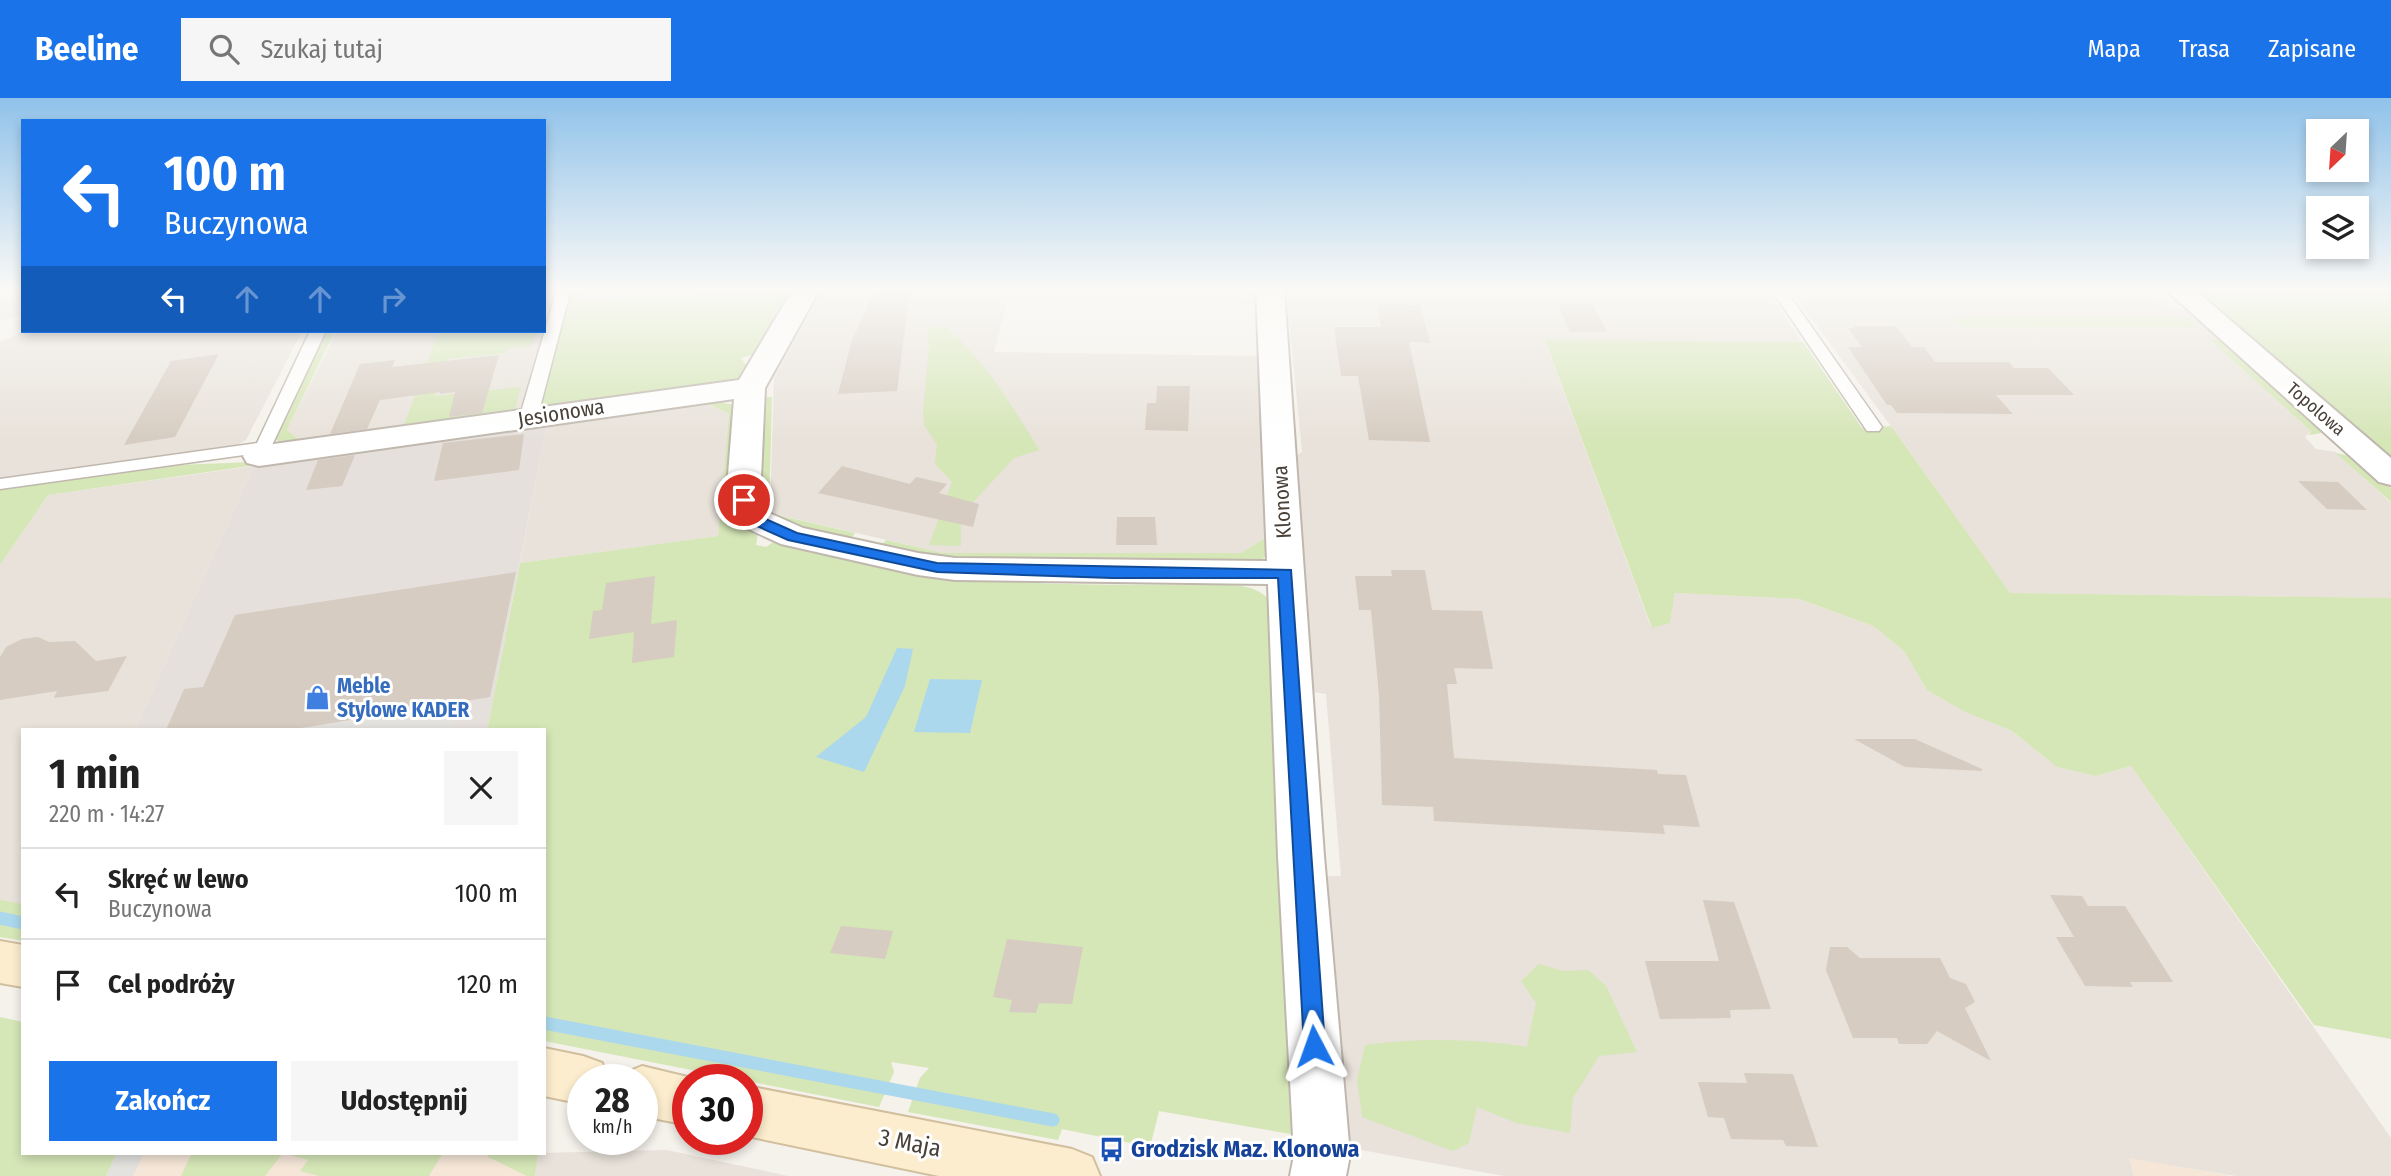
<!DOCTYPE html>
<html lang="pl">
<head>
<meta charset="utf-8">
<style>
	body { margin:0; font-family:"Fira Sans Condensed",sans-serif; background:#f6f6f6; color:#222; height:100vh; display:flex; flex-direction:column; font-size:26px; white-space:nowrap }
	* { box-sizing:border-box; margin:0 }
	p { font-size:23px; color:#767676 }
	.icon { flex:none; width:38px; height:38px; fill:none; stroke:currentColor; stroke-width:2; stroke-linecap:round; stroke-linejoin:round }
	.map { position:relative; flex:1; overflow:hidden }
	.sheet { position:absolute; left:21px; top:630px; width:525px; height:427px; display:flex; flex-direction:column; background:#fff; border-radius:0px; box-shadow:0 4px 10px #0003 }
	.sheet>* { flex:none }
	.hud { position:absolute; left:21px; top:21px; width:525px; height:214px; border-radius:0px; box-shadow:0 4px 10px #0003; background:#1a73e8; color:#fff; overflow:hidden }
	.needle { width:46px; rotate:205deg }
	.buttons { position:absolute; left:2306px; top:21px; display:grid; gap:14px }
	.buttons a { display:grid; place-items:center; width:63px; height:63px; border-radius:0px; background:#fff; box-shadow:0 4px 10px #0003; font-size:35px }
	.speed { position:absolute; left:567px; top:966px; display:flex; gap:14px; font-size:35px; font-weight:700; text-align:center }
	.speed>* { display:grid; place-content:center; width:91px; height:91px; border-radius:50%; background:#fff; box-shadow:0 4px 10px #0003; line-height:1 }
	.speed small { font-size:18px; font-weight:400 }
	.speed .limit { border:10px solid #d22; background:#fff; color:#111 }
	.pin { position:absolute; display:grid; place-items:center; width:60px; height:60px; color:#fff; margin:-30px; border:4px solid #fff; border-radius:50%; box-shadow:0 2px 7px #0007 }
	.me { position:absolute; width:77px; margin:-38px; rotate:356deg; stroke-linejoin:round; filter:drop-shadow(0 0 5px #0008) }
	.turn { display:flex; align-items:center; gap:24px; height:147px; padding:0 28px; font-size:32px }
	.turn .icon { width:91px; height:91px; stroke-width:2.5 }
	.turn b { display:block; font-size:49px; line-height:60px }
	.lanes { display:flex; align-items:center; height:66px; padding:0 28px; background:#0003; justify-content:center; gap:35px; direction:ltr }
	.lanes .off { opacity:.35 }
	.round { display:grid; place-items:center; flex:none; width:74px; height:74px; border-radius:0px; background:#f6f6f6 }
	.overview { display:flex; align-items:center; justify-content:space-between; height:119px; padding:0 28px }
	h1 { font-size:42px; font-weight:700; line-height:52px }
	.cta { display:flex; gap:14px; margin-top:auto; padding:14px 28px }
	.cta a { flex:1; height:80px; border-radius:0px; background:#1a73e8; color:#fff; font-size:28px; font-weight:700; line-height:80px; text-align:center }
	.cta a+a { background:#f6f6f6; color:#222 }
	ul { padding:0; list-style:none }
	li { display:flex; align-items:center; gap:21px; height:91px; padding:0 28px; border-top:2px solid #e0e0e0 }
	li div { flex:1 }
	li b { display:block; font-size:26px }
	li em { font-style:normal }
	header { display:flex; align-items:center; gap:42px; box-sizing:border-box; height:98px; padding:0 35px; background:#1a73e8; color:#fff }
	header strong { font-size:33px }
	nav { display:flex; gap:38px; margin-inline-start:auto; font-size:24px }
	.search { width:490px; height:63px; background:#f6f6f6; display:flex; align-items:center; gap:18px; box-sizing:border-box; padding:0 24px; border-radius:0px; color:#767676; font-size:26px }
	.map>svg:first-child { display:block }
</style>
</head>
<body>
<header>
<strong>Beeline</strong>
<div class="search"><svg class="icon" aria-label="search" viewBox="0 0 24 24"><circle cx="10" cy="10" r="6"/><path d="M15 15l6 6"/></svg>Szukaj tutaj</div>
<nav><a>Mapa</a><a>Trasa</a><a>Zapisane</a></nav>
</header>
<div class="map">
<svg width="2391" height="1078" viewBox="0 0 2391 1078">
	<rect width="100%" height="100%" fill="#f5f1eb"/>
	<!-- residential -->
	<path fill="#e8e2da" d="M0 191H23V216L0 223Z
		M544 191H791L790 193 578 202 551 307 299 342 287 332 337 233H544Z
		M823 191H1256L1257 206 1008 200 994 254 1259 258 1267 439 1241 455H943L770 415 774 280Z
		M1286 191H1766L1802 244 1545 243 1651 529 1670 525 1675 495 1798 501 1873 528 1904 553 1927 592 1965 614 2012 633 2057 669 2096 678 2131 668 2391 1040V1078H2236L2130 1061 2134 1078H1504L1345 1049 1327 778H1341L1326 596 1313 594 1293 359 1302 354Z
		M1790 191H2159L2158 198 2169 208 2187 213 2222 241 2211 243 2311 333 2305 339 2316 351 2336 354 2391 405V500L2008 495 1907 350Z
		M25 233H302L246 342 229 351 0 382V244Z
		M707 306 729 316 718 438 520 465 547 325Z
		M254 368 135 632H23V806L0 802V467L48 397Z
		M667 1052 788 1078H535L538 1055Z"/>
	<!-- commercial -->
	<path fill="#f5e6d8" d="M117 1055H500L535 1078H106Z
		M2129 1060 2232 1078H2134Z"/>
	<!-- industrial -->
	<path fill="#e5e0dc" d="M547 325 487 632H135L254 368Z"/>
	<!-- green -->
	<path fill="#d5e6b7" d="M571 191H580L578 202 799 191 760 255 741 260 745 266 752 267 738 285 538 311Z
		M2189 191H2391V365Z
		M2187 213 2195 214 2314 323 2322 335 2309 337 2311 333 2210 242 2221 241Z
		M1953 219H2187L2199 229H1962Z
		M927 229H946C986 264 1012 307 1039 352L1014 360 976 401 961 425V448L929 447 952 384 935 366 937 346 924 327 923 312 929 248Z
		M326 233H335L287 332 299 342 278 343 274 339Z
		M439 233H536L531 248 507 251 505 255 448 261 435 298 521 289 515 312 404 327Z
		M1545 242 1803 244 1862 330 1891 328 2010 495 2391 500V941L2314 927 2131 668 2096 678 2057 669 2012 633 1965 614 1927 592 1904 553 1873 528 1799 501 1675 495 1670 525 1652 530Z
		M763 299H772L769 415 855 435 849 443 782 428 768 420 758 405Z
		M714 303 734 307 746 428 758 435 756 447 766 449 775 443C836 457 896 473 959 480 1048 489 1141 486 1231 487 1247 488 1261 491 1271 504L1296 1037 1159 1013 1150 1049 1062 1031 1058 1042 908 1014 920 980 929 970 891 964 894 974 879 1009 544 943V632H487L520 465 718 438 729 316 708 306 548 325 48 397 0 467V391L179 367 252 364Z
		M2336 355 2358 360 2391 390V404Z
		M1267 439 1269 455 1260 463 978 466 880 449 886 442 943 455H1241Z
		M0 802 23 806V843L0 839Z
		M1539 866 1563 873 1588 872 1606 888 1637 954 1599 958 1573 1000 1570 1035 1516 1025 1477 1009 1469 1045 1453 1053 1362 1019 1357 982 1365 947C1418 940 1473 940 1527 949L1536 905 1521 883Z
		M0 919 23 924V1055H117L106 1078H0Z
		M192 1055H283L265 1078H181Z
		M283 1055H443L429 1078H319L300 1073 308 1062Z
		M488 1055H538L535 1078H527L488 1059Z"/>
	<!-- parking -->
	<path fill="#e4e2df" d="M458 606 452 632H294L438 609Z
		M117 1055H144L133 1078H106Z"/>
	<!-- water -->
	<path fill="#acd8ed" d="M897 550 913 551 905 588 864 674 816 659 866 619Z
		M930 581 982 582 970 635 914 634Z"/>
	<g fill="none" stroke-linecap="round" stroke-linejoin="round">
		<!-- stream -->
		<path stroke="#acd8ed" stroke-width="13" d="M0 820 23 825
			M544 925 1053 1022"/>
	</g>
	<!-- building -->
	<path fill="#d6ccc1" d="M882 191H910L897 293 838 296 852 242 871 202Z
		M1377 206 1420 207 1430 245 1409 244 1430 344 1369 342 1358 278H1341L1334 229H1381Z
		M1558 206H1593L1607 234H1570Z
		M1853 228H1896L1912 249H1924L1935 264H2009L2014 270H2048L2074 297H1996L2013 316 1897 315 1891 307H1887L1848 249H1862L1848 230H1855Z
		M219 256 175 339 124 347 171 263Z
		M499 257 482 315 449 319 455 294 439 296 440 294 380 302 367 331 330 336 360 266 395 262 392 269Z
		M1157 288H1190L1188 333 1145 332 1147 305H1156Z
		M524 336 519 372 434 383 443 345Z
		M355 357 342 388 306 392 318 362Z
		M842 368 910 386 916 379 947 386 939 395 979 406 973 429 818 395Z
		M2298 383 2338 384 2367 412 2327 411Z
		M1117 419H1155L1157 447H1116Z
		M1391 472H1425L1432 512 1482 513 1493 571 1454 570 1457 586H1447L1454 660 1657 672 1658 676 1686 677 1700 729 1663 727 1665 736 1434 723 1433 709 1382 707 1379 597 1371 512H1359L1355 478H1392Z
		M516 474 490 599 289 632H166L184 591 203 589 235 517Z
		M655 478 651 526 677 522 674 559 632 565 634 534 589 541 593 513 602 512 606 485Z
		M38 539 49 544 75 543 96 563 127 558 108 593 54 600 57 593 0 602V559L6 549 22 541Z
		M1854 641H1915L1982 671V673L1905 669Z
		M2050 797 2082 798 2088 808H2125L2173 884H2130L2133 889 2085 888 2056 839H2074Z
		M1703 802 1734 804 1771 911 1730 912 1731 920 1660 921 1645 863H1719Z
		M841 828 893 833 885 861 830 855Z
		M1007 841 1083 849 1072 906 1039 905 1036 915 1009 914 1012 902 993 899Z
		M1830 849H1847L1860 860H1940L1950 880 1966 886 1975 904 1965 910 1991 963 1937 933 1927 946H1899L1897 940H1853L1826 872Z
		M1744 975 1793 976 1818 1049 1786 1048 1783 1042 1731 1041 1724 1020 1708 1019 1698 984 1747 985Z"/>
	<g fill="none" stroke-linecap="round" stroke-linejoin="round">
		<defs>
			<path id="lane" d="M557 191H571L537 321 528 326 519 321Z
				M1771 191H1785L1882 329 1879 333H1867Z
				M310 233H326L265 362H253L251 356 0 391V381L257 345Z"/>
			<path id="street" d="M793 191H820L765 290 760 402 767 414 803 430 918 455 955 460 1267 463 1256 191H1284L1324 758 1350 1057 1346 1078H1290L1294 1057 1278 758 1268 486 955 482 918 477 781 446 742 428 726 402 734 301 259 368 247 365 243 358 247 351 259 348 739 282Z
				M2165 191H2194L2391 360V387L2379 384Z"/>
			<path id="secondary" d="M0 843 23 847V889L0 885Z
				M544 950 583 958 602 965 609 982H583V1006L544 998Z
				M642 968 700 982H688V1027L642 1018V982H620L623 976Z
				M747 988 1072 1051 1092 1059 1100 1078H939L747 1038Z"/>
		</defs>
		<!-- lane casing -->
		<use href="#lane" stroke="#c0b8ae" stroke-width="3"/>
		<!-- street casing -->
		<use href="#street" stroke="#c0b8ae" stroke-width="4"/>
		<!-- secondary casing -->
		<use href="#secondary" stroke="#d1bf9e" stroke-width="4"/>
		<!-- lane -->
		<use href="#lane" fill="#fff" fill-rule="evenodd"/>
		<!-- street -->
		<use href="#street" fill="#fff" fill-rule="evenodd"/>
		<!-- secondary -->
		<use href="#secondary" fill="#fcedce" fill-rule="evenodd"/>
	</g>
	<!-- sky -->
	<linearGradient id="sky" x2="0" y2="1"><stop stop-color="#90c2ea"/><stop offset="0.56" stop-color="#faf9f6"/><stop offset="1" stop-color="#faf9f6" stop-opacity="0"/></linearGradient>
	<rect width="2391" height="342" fill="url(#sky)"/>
	<!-- route -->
	<path fill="#1a73e8" stroke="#114b97" stroke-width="2" d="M744 398 749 400 759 418 797 435 937 465 1291 472 1325 948 1322 955 1314 958 1307 955 1304 948 1278 480H1112L937 474 788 442 748 424 737 402Z"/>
	<!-- icons -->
	<defs>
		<symbol id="shop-bare" viewBox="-9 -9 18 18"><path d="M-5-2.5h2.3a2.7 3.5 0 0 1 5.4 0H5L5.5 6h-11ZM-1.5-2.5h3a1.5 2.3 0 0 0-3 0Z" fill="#3f7fe0" stroke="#fff" stroke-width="2.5" paint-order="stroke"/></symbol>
		<symbol id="bus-bare" viewBox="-9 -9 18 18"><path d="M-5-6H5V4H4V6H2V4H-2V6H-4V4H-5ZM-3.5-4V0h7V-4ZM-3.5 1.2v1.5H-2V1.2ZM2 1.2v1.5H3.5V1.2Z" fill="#1a4fb4" stroke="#fff" stroke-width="2.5" paint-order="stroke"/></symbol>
	</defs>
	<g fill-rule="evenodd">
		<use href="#shop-bare" x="300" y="582" width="35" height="35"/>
		<use href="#bus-bare" x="1094" y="1034" width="35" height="35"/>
	</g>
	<g text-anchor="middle" stroke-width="6" stroke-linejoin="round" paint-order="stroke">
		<!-- far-street labels -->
		<g font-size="18" fill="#494139" stroke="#fff">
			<text transform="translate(2316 311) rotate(41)" y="6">Topolowa</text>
		</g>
		<!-- street labels -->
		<g font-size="21" fill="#494139" stroke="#fff">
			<text transform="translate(561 315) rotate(-9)" y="7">Jesionowa</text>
			<text transform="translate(1282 404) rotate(-93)" y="7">Klonowa</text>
		</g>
		<!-- shop labels -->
		<g font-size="21" font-weight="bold" fill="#366cbe" stroke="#fff" text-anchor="start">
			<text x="337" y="595">Meble<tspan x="337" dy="24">Stylowe KADER</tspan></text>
		</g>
		<!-- near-street labels -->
		<g font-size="24" fill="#494139" stroke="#fff">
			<text transform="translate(910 1045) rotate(11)" y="8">3 Maja</text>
		</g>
		<!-- near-transit labels -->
		<g font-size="24" font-weight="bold" fill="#164399" stroke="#fff" text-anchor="start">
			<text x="1131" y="1059">Grodzisk Maz. Klonowa</text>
		</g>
	</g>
</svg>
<div class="buttons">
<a><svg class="needle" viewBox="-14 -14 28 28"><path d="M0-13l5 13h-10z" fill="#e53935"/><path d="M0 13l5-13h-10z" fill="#767676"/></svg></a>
<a><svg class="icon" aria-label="layers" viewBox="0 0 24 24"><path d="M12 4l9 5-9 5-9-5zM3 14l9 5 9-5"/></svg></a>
</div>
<div class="speed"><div>28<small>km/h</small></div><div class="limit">30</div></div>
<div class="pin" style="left:744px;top:402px;background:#d93025"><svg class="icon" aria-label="arrive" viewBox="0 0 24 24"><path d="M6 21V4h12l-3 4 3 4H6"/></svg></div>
<svg class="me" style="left:1314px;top:948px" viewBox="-20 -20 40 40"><path d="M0-17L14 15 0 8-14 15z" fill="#1a73e8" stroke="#fff" stroke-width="4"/></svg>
<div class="hud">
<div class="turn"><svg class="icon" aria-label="left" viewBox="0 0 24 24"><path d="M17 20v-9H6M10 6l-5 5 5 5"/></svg><div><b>100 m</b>Buczynowa</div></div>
<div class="lanes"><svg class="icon" aria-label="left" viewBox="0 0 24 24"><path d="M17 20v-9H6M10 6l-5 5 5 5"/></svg><svg class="icon off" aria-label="ahead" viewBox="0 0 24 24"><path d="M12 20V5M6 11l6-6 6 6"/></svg><svg class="icon off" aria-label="ahead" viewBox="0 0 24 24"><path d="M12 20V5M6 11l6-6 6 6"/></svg><svg class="icon off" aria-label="right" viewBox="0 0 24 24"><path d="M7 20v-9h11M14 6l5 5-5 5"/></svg></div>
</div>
<section class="sheet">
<div class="overview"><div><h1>1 min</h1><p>220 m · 14:27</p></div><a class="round"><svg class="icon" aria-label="close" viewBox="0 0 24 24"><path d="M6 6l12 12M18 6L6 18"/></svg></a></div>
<ul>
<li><svg class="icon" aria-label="left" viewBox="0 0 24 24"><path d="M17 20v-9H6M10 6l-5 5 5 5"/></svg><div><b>Skręć w lewo</b><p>Buczynowa</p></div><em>100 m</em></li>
<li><svg class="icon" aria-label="arrive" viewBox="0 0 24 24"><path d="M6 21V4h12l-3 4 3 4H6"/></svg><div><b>Cel podróży</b></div><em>120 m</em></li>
</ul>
<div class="cta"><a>Zakończ</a><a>Udostępnij</a></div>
</section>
</div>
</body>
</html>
